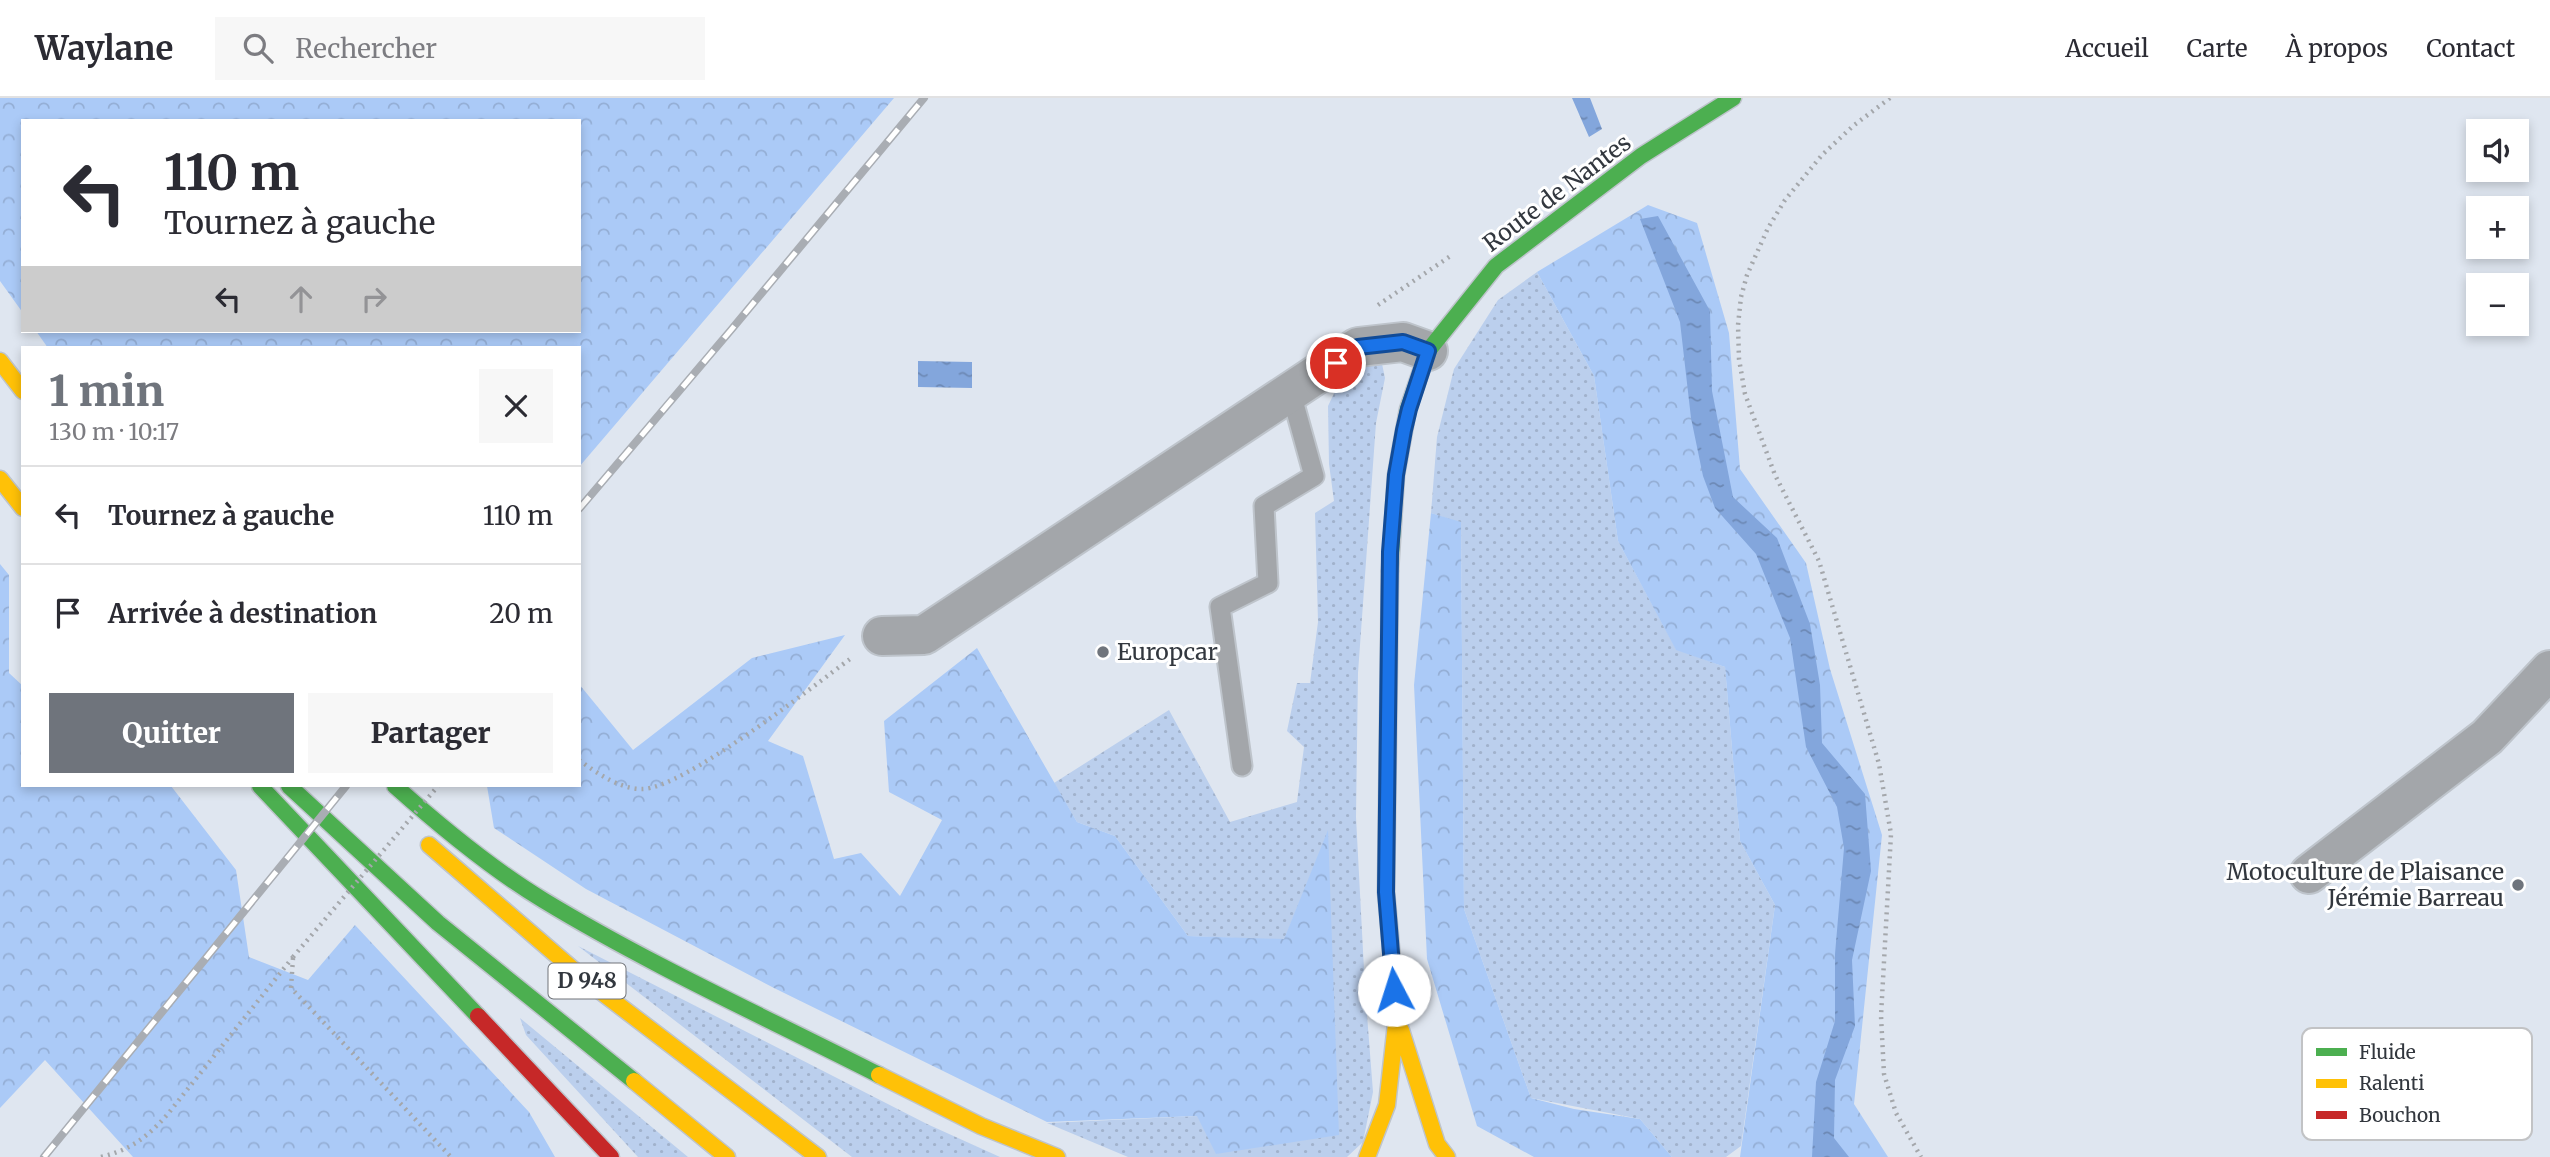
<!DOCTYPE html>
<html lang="fr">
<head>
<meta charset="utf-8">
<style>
	body { margin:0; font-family:Merriweather,serif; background:#f7f7f7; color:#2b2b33; height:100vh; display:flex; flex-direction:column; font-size:26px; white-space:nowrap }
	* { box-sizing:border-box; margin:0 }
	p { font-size:23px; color:#7c7c81 }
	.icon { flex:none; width:38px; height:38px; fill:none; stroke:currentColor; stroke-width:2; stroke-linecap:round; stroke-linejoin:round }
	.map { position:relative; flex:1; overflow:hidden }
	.side { position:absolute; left:21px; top:248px; width:560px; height:441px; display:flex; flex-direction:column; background:#fff; border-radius:0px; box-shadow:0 4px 10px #0003 }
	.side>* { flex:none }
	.hud { position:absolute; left:21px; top:21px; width:560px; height:214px; border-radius:0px; box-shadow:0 4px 10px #0003; background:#fff; color:#2b2b33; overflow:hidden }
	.fabs { position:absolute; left:2466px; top:21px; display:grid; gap:14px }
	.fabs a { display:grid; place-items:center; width:63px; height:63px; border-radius:0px; background:#fff; box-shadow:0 4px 10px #0003; font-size:35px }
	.pin { position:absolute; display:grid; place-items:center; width:60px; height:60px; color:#fff; margin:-30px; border:4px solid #fff; border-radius:50%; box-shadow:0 2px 7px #0007 }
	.me { position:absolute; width:77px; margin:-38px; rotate:355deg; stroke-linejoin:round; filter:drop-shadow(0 0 5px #0008) }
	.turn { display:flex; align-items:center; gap:24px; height:147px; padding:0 28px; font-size:32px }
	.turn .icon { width:91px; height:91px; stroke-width:2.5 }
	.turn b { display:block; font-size:49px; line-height:60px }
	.lanes { display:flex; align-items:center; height:66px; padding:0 28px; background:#0003; justify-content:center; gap:35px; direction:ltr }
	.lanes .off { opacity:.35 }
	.round { display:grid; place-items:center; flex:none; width:74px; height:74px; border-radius:0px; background:#f7f7f7 }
	.head { display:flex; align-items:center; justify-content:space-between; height:119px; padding:0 28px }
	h1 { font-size:42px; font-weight:800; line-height:52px; color:#6f747c }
	.cta { display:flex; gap:14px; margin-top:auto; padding:14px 28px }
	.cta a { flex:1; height:80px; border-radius:0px; background:#6f747c; color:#fff; font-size:28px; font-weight:800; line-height:80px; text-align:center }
	.cta a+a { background:#f7f7f7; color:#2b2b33 }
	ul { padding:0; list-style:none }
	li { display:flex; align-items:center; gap:21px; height:98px; padding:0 28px; border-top:2px solid #e1e1e2 }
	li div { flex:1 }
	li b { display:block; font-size:26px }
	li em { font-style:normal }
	header { display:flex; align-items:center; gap:42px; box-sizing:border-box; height:98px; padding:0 35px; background:#fff; border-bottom:2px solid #e1e1e2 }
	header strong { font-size:33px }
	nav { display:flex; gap:38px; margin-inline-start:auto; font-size:24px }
	.search { width:490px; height:63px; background:#f7f7f7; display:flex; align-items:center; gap:18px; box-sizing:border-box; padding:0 24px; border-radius:0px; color:#7c7c81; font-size:26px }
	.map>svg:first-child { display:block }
</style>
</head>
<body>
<header>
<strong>Waylane</strong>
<div class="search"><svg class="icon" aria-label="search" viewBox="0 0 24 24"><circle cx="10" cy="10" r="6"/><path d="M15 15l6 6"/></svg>Rechercher</div>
<nav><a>Accueil</a><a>Carte</a><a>À propos</a><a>Contact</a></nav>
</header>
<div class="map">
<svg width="2550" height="1059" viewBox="0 0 2550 1059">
	<defs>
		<pattern id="green-dots" width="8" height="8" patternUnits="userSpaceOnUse" patternTransform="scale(1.75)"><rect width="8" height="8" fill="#bbcfed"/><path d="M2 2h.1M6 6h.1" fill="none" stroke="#a1b2cc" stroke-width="1.8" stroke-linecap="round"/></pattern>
		<pattern id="forest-crowns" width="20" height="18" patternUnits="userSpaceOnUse" patternTransform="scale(1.75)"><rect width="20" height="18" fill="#abcaf7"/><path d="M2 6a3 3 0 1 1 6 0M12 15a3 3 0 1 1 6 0" fill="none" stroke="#94aed5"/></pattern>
		<pattern id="water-ripples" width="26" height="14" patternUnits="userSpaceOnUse" patternTransform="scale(1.75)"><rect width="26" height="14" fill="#83a6dc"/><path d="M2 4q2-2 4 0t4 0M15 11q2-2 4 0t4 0" fill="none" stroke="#6c88b4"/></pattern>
	</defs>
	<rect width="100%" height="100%" fill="#dfe6f0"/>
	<!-- green -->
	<path fill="url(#green-dots)" d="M1537 174 1594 278 1618 443 1676 551 1725 569 1740 743 1775 807 1741 1048 1726 1059H1672L1640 1021 1531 1000 1464 811 1461 425 1431 415 1437 339 1454 271 1498 202Z
		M1381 261 1385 280 1376 325 1358 575 1356 719 1365 891 1373 994 1363 1044 1347 1059H1128L1047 1025 1198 1018 1217 1056 1328 734 1284 842 1188 838 1115 738 1077 724 1054 685 1169 612 1230 724 1297 704 1304 649 1287 633 1297 585H1310L1318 524 1315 415 1334 403 1329 366 1328 308 1339 285 1366 262Z
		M578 848 927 1026 1000 1059H852Z
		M520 920 688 1059H638L526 937Z"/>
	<!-- forest -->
	<path fill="url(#forest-crowns)" d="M0 0H894L579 369V250H48L36 233H579V23H23V215L0 183Z
		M1648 107 1697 125 1729 235 1740 371 1806 465 1830 571 1882 737 1854 1006 1888 1059H1740L1775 807 1740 743 1725 569 1676 552 1618 443 1594 278 1537 174Z
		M1431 415 1461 424 1464 811 1531 1000 1574 1011 1640 1021 1672 1059H1534L1477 1028 1427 861 1414 587Z
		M0 466 9 477V575L23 588V688H171L236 772 249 859 308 882 355 827 529 1014 555 1059H133L45 962 0 1010Z
		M845 537 768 643 803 658 834 761 861 755 900 798 942 722 889 694 884 623 977 550 1077 724 1115 738 1188 838 1284 841 1328 732 1339 1037 1216 1056 1197 1018 1047 1024 774 890 586 791 494 730 487 688H579V586L633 652 752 560Z"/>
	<!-- water -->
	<path fill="url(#water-ripples)" d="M1572 0H1590L1602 31 1589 39Z
		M1658 118 1710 213 1712 293 1733 399 1777 440 1810 526 1820 587 1822 645 1865 696 1871 773 1852 862 1855 928 1835 982 1834 1040 1849 1059H1812L1816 984 1835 923V856L1844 750 1837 709 1806 649 1790 540 1756 456 1715 410 1703 378 1691 320 1680 224 1640 121Z
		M918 263 972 264V290L918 289Z"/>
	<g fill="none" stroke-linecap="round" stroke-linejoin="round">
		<defs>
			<path id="lane" d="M1242 668 1220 509 1268 485 1264 408 1314 378 1291 295"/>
			<path id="street" d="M882 538 924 537 1358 249 1403 244 1428 253
				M2309 776 2487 639 2550 572"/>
			<path id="fast" d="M1390 473 1396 377 1408 311 1428 253 1496 168 1641 58 1733 0
				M260 688 478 918
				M289 688 438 825 634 983
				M395 688C441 729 490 770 543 802 650 867 767 920 879 977"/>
			<path id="slow" d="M0 263 23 293
				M0 381 23 410
				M429 747 583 880 818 1059
				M1401 932 1437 1046 1447 1059
				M879 977 981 1028 1057 1059
				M634 983 727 1059
				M1367 1059 1387 1007 1397 917 1386 794 1390 473"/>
			<path id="jam" d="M478 918 611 1059"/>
		</defs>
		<!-- lane casing -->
		<use href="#lane" stroke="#bec4cb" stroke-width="23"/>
		<!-- street casing -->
		<use href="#street" stroke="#bec4cb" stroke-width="42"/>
		<!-- fast casing -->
		<use href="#fast" stroke="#bec4cb" stroke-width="19"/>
		<!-- slow casing -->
		<use href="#slow" stroke="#bec4cb" stroke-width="19"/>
		<!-- jam casing -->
		<use href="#jam" stroke="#bec4cb" stroke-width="19"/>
		<!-- path -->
		<path stroke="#a4a7ab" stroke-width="4.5" stroke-dasharray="2 5" stroke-linecap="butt" d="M1890 0 1853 28 1822 57 1785 102 1768 130 1747 177 1741 199 1738 227 1739 261 1745 296 1775 377 1819 463 1879 666 1891 736 1881 918 1884 976 1896 1015 1921 1059
			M1378 207 1452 157
			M579 662C597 675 619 691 642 691 683 691 812 589 850 561
			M293 860 291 890 451 1059
			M101 1059C132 1051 146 1040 167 1017L293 859"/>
		<!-- lane -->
		<use href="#lane" stroke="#a3a6aa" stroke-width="19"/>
		<!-- street -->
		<use href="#street" stroke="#a3a6aa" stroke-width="38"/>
		<!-- fast -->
		<use href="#fast" stroke="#4caf50" stroke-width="16"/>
		<!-- slow -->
		<use href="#slow" stroke="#ffc107" stroke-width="16"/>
		<!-- jam -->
		<use href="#jam" stroke="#c62828" stroke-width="16"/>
		<defs>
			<path id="rail" d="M579 411 731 232 924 0
				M44 1059 346 688"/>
		</defs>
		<!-- rail casing -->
		<use href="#rail" stroke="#a9adb3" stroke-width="8"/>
		<!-- rail -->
		<use href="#rail" stroke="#fff" stroke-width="5" stroke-dasharray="16" stroke-linecap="butt"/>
		<!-- path-bridge -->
		<path stroke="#a4a7ab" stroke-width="4.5" stroke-dasharray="2 5" stroke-linecap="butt" d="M293 859 438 688"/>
	</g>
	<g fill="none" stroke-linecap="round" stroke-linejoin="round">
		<defs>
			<path id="route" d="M1336 265 1358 249 1403 244 1428 253 1409 311 1404 332 1396 377 1390 454 1386 794 1394 892"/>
		</defs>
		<!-- route casing -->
		<use href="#route" stroke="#114b97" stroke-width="18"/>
		<!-- route -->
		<use href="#route" stroke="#1a73e8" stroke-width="12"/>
	</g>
	<!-- markers -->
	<g fill="#6f747c" stroke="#fff" stroke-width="2.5">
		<circle cx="1103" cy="554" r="7"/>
		<circle cx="2518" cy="787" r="7"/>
	</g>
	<g text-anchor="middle" stroke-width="6" stroke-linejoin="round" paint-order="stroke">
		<!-- shield labels -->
		<rect fill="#fff" stroke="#707378" stroke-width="2" x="548.5" y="865.5" width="77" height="35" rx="5"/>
		<g font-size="21" font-weight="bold" fill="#32373e">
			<text x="587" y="890">D 948</text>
		</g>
		<!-- street labels -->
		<g font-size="23" fill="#32373e" stroke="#fff">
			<text transform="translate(1557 95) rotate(-37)" y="8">Route de Nantes</text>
		</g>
		<!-- poi labels -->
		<g font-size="23" fill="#32373e" stroke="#fff" text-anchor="start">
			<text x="1117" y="562">Europcar</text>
			<text x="2504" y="782" text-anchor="end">Motoculture de Plaisance<tspan x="2504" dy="26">Jérémie Barreau</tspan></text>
		</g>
	</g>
	<!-- legend -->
	<rect x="2302" y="930" width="230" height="112" rx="10" fill="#fff" stroke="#c2c3c5" stroke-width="2"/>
	<rect x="2316" y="950" width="31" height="8" fill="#4caf50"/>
	<rect x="2316" y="981" width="31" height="9" fill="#ffc107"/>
	<rect x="2316" y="1013" width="31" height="8" fill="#c62828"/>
	<g font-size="19" fill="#32373e">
		<text x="2359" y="961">Fluide</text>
		<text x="2359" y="992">Ralenti</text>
		<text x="2359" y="1024">Bouchon</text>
	</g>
</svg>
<div class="fabs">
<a><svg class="icon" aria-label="sound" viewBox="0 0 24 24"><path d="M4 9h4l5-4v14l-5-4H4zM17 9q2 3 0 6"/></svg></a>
<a>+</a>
<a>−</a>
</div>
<div class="pin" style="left:1336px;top:265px;background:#d93025"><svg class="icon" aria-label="arrive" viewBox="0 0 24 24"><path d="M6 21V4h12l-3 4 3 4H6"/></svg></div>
<svg class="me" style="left:1394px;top:892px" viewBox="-20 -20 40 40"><circle r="19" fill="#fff"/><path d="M0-13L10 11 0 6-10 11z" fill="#1a73e8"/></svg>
<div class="hud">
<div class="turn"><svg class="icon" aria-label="left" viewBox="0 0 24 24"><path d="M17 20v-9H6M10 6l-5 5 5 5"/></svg><div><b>110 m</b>Tournez à gauche</div></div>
<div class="lanes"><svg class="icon" aria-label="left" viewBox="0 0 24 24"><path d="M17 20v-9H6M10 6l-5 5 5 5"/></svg><svg class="icon off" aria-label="ahead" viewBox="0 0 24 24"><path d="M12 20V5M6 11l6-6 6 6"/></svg><svg class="icon off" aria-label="right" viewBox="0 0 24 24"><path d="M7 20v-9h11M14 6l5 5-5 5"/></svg></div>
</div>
<section class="side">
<div class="head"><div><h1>1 min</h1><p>130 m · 10:17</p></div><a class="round"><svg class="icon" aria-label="close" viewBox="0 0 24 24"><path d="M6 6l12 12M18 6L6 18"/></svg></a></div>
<ul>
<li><svg class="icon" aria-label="left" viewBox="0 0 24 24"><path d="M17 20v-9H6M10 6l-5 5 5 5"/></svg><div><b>Tournez à gauche</b></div><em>110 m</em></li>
<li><svg class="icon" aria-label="arrive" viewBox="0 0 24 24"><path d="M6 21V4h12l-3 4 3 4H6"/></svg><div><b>Arrivée à destination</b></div><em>20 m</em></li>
</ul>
<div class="cta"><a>Quitter</a><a>Partager</a></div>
</section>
</div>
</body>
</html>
